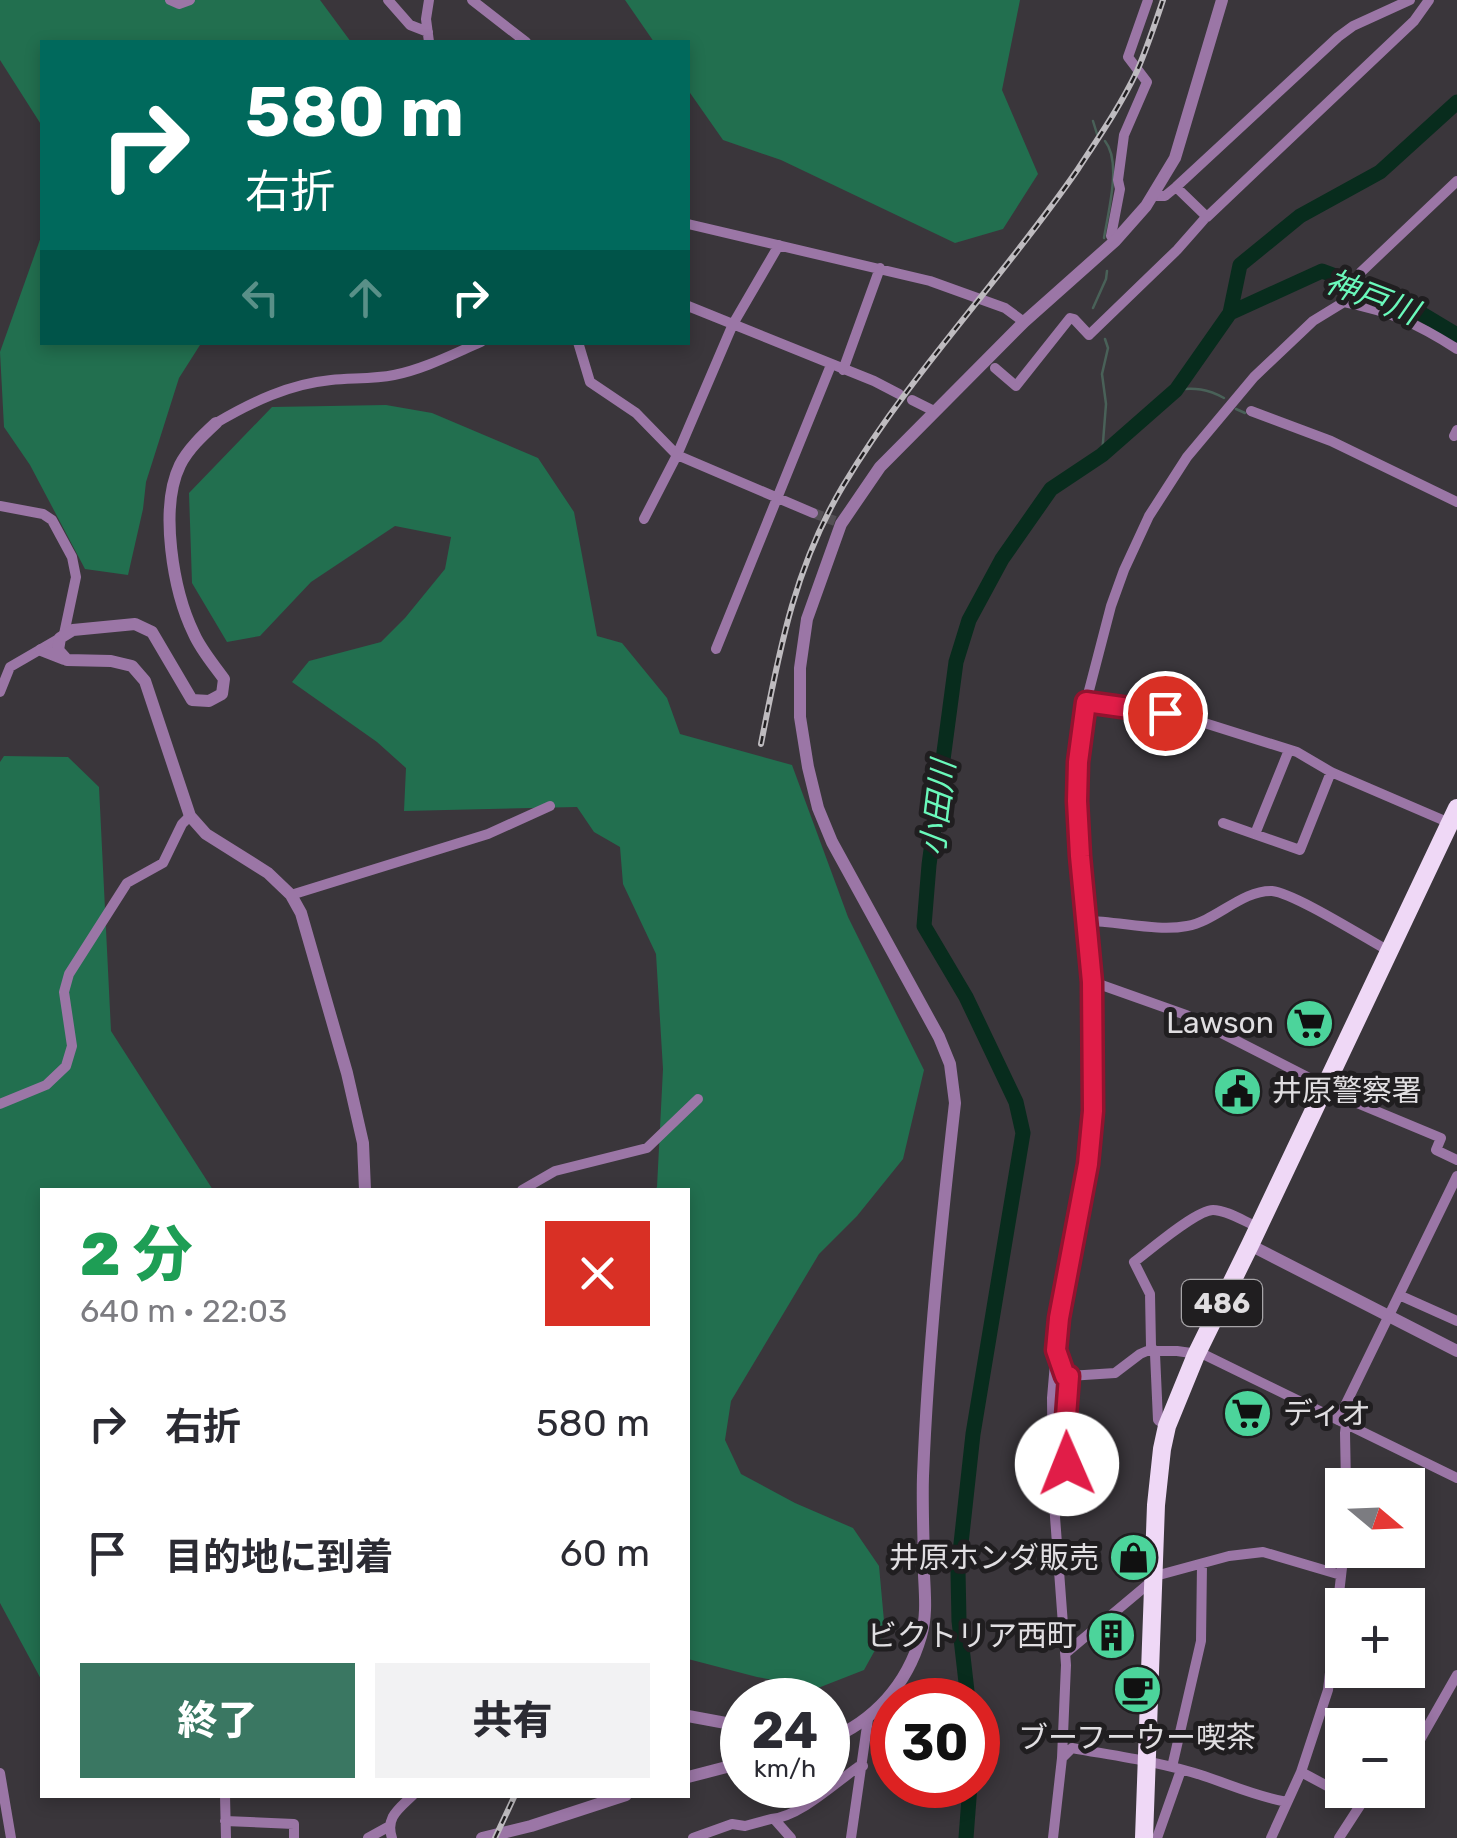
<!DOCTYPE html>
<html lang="ja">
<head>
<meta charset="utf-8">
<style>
	body { margin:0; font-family:Rubik,"Noto Sans JP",sans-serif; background:#f2f2f3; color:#2b2b33; height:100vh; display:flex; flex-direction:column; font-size:38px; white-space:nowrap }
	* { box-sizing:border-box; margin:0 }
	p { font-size:32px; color:#7c7c81 }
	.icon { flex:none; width:55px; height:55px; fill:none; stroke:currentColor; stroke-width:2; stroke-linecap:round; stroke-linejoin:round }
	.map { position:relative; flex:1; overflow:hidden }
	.side { position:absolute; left:40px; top:1188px; width:650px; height:610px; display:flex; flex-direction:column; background:#fff; border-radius:0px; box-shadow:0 5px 15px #0003 }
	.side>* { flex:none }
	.hud { position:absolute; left:40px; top:40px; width:650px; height:305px; border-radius:0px; box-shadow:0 5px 15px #0003; background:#00695c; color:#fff; overflow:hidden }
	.needle { width:65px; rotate:109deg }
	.tools { position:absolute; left:1325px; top:1468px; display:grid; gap:20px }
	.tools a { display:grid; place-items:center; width:100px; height:100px; border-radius:0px; background:#fff; box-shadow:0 5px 15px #0003; font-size:50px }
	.speed { position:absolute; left:720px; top:1678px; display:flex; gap:20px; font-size:50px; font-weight:700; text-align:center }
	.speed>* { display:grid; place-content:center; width:130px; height:130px; border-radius:50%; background:#fff; box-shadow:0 5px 15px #0003; line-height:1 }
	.speed small { font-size:25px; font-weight:400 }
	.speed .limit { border:15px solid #d22; background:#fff; color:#111 }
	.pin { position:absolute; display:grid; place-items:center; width:85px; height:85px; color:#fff; margin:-42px; border:5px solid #fff; border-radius:50%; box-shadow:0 2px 10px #0007 }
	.me { position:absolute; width:110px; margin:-55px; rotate:359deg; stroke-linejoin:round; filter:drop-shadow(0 0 8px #0008) }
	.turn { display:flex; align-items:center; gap:35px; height:210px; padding:0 40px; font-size:45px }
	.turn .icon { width:130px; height:130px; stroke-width:2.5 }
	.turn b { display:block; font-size:70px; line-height:85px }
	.lanes { display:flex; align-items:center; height:95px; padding:0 40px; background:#0003; justify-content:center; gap:50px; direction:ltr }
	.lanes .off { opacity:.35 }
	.round { display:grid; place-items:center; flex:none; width:105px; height:105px; border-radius:0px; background:#f2f2f3 }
	.headline { display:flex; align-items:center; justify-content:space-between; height:170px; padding:0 40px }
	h1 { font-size:60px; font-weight:800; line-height:75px; color:#1e9e55 }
	.button { display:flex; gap:20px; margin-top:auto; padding:20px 40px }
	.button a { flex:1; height:115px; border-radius:0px; background:#3a7762; color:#fff; font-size:40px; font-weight:800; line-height:115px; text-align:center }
	.button a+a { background:#f2f2f3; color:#2b2b33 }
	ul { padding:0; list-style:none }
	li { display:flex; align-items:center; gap:30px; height:130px; padding:0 40px }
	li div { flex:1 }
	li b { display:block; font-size:38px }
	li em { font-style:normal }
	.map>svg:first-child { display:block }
</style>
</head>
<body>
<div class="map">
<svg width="1457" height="1838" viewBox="0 0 1457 1838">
	<rect width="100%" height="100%" fill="#3a363b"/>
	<!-- green -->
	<path fill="#226f4f" d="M0 0H320L351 42H42V126L0 60Z
		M625 0H1020L1002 90 1038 174 1003 229 955 243 781 160 723 140 688 90V42H654Z
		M42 234V342L219 343 200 345 179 378 146 482 143 509 128 575 85 569 30 465 4 427 0 352Z
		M386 405 432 413 538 458 574 512 597 636 622 643 667 698 680 734 792 765 848 917 924 1070 903 1159 857 1216 819 1254 731 1401 725 1440 741 1474 795 1503 853 1528 879 1566 885 1632 864 1670 818 1688 757 1677 688 1659V1190H655L657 1187 663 1069 656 954 623 884 620 847 594 832 577 807 404 811 406 768 377 742 292 682 309 661 381 642 405 618 445 569 451 537 395 526 311 582 260 636 227 642 192 583 189 493 272 407Z
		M4 756 68 757 99 787 111 1031 213 1190H42V1681L0 1603V762Z"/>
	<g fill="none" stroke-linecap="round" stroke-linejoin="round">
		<!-- stream -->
		<path stroke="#496158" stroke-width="2.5" d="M1093 121 1097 134
			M1104 238C1108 212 1122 162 1105 141
			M1093 308 1106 279 1107 271
			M1176 390C1194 387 1208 389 1224 398
			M1236 409 1245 413
			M1102 455 1106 404 1102 374 1108 348 1105 339"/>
		<!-- river -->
		<path stroke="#082c1d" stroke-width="15" d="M1230 313 1322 271 1397 299 1457 335
			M968 1700 959 1621 958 1571 973 1434 1023 1133 1016 1102 966 997 924 926 929 865 956 662 969 620 1002 559 1051 489 1102 455 1176 390 1230 313 1240 265 1300 216 1380 172 1457 102
			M966 1838 970 1785"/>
		<!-- minor-tunnel -->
		<path stroke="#534f54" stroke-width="10" stroke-dasharray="10 5" stroke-linecap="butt" d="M813 513 835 521"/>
		<!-- minor -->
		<path stroke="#9b76a6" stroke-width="10" d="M170 0 179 4 190 0
			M388 0 410 25 428 32
			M429 0 426 19 429 42
			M472 0 526 42
			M1176 187 1207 217 1414 21 1429 0
			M1153 196H1165L1176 187 1338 37 1353 26 1410 0
			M688 224 930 281 1005 308 1024 322
			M1115 241 1111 236 1120 189 1118 180 1124 135 1147 82 1128 57 1148 0
			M1344 302C1390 311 1418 324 1457 349
			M688 306 874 381 899 394
			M578 342 590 382 636 413 677 455 813 513
			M995 368 1016 386 1070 318 1074 319 1089 335 1177 250 1207 216
			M843 370 880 268
			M912 400 934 411
			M1251 411 1331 441 1457 502
			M216 423C252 402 289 384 331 380 352 378 374 379 394 375 424 369 453 354 481 342
			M1454 436 1457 430
			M0 506 43 514 52 520 72 557 76 577 64 634
			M644 519 677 455 733 324 779 245
			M716 649 831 365
			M0 692 10 667 60 638
			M1086 702 1176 714 1297 752 1331 772 1452 824
			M1223 823 1300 850 1331 772
			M1255 834 1289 750
			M291 895 488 834 550 806
			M1087 921C1118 921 1157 932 1187 926 1216 921 1242 890 1272 891 1294 893 1365 938 1389 951
			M1093 982 1186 1015 1319 1083 1328 1091 1441 1138 1436 1150 1457 1160
			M0 1104 46 1085 66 1066 72 1046 64 992 69 974 127 883 163 863 182 824 190 816
			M522 1190 555 1171 647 1148 698 1099
			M1399 1295 1457 1321
			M1338 1420 1457 1176
			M1167 1426 1158 1420 1155 1354 1151 1346 1150 1294 1134 1262C1149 1251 1196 1210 1213 1210 1227 1210 1245 1222 1258 1227
			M1346 1485 1345 1433 1346 1424
			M1068 1495 1065 1430 1069 1376 1115 1373 1140 1354 1147 1351H1177L1205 1355 1457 1478
			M1066 1653 1159 1575 1229 1556 1263 1552 1341 1575
			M1062 1758 1072 1748C1116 1756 1162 1762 1204 1776 1234 1786 1255 1796 1287 1802
			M1408 1761 1457 1675
			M1172 1767 1201 1641 1202 1564
			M1301 1772 1361 1804
			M0 1773 11 1838
			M225 1795 226 1838
			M775 1820 791 1838
			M225 1821 294 1824V1838
			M368 1838 388 1827
			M392 1838C385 1817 399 1809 413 1795
			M693 1838 732 1824 745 1826 771 1819C799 1817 834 1784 858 1767L863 1766
			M851 1838 868 1719
			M1053 1838 1062 1758 1066 1665 1053 1490 1052 1398 1059 1317 1088 1165 1093 1111V982L1079 856 1077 801 1078 762 1086 702 1111 606 1124 570 1149 516 1187 457 1254 377 1313 321 1344 302 1361 272 1457 181
			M1157 1838 1181 1770
			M1271 1838 1301 1772 1328 1690 1344 1550
			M1339 1838 1361 1804 1379 1790"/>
		<!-- tertiary -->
		<path stroke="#9b76a6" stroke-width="12" d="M216 423C203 435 188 449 180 465 159 508 173 591 194 634 201 650 214 665 224 679L222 694 209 701 192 700 152 632 135 624 73 630 60 638 58 650 67 660 111 661 132 666 145 681 190 816 206 834 268 873 291 895 301 913 347 1073 363 1143 365 1190
			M41 650 64 659
			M1250 1245 1457 1351
			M688 1716 742 1726
			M828 1740C874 1721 907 1685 921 1636 927 1616 925 1596 924 1575 924 1542 922 1509 923 1476 928 1351 941 1227 955 1103L950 1064 939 1037 832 842 818 808 808 767 800 717V668L807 619 841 524 880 467 1024 322 1115 241 1146 206 1175 158 1222 0
			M688 1777 742 1763
			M482 1838 531 1826 626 1795"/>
		<!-- trunk -->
		<path stroke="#efd8f6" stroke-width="18" d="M1144 1838 1156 1505 1162 1449 1167 1426 1196 1355 1250 1245 1457 808"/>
		<defs>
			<path id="rail" d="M761 744C779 652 794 568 843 486 911 372 1004 277 1078 169 1099 137 1121 105 1137 71 1147 48 1155 24 1163 0
				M495 1838 515 1795"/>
		</defs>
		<!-- rail casing -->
		<use href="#rail" stroke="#bebbbf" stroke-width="6"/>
		<!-- rail -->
		<use href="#rail" stroke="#201e20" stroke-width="2.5" stroke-dasharray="8" stroke-linecap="butt"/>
	</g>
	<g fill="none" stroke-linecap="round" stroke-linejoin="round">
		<defs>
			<path id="route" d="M1067 1464 1065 1430 1069 1376H1065L1056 1350 1059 1318 1088 1164 1093 1111 1092 982 1080 856 1077 801 1078 762 1086 702 1165 713"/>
		</defs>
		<!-- route casing -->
		<use href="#route" stroke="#92132f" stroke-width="25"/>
		<!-- route -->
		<use href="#route" stroke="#e11d48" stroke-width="18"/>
	</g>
	<!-- icons -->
	<defs>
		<symbol id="supermarket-disc" viewBox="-11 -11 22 22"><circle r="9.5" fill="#4cd49b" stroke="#201e20"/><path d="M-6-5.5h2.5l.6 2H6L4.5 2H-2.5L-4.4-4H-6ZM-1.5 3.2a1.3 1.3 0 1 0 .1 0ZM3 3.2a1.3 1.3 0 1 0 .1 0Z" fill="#111"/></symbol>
		<symbol id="civic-disc" viewBox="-11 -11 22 22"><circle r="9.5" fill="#4cd49b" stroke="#201e20"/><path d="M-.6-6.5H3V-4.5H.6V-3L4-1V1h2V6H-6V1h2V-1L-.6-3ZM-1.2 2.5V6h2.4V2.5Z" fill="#111"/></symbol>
		<symbol id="shop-disc" viewBox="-11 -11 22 22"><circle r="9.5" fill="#4cd49b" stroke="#201e20"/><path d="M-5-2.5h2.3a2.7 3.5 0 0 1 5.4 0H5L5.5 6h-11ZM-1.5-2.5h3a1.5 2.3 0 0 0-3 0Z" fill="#111"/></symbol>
		<symbol id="building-disc" viewBox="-11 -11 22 22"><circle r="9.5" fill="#4cd49b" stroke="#201e20"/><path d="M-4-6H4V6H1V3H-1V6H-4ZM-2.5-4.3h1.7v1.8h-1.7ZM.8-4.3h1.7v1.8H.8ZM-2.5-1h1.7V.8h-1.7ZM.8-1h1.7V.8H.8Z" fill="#111"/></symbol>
		<symbol id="cafe-disc" viewBox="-11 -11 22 22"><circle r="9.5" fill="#4cd49b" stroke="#201e20"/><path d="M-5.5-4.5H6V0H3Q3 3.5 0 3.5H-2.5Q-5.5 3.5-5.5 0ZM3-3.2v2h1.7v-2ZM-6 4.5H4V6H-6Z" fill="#111"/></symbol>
	</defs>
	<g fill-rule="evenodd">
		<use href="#supermarket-disc" x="1282" y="996" width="55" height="55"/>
		<use href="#civic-disc" x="1210" y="1064" width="55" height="55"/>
		<use href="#supermarket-disc" x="1220" y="1386" width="55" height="55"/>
		<use href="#shop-disc" x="1106" y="1530" width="55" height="55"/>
		<use href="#building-disc" x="1084" y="1608" width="55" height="55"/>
		<use href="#cafe-disc" x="1110" y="1662" width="55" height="55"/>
	</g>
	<g text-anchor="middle" stroke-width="10" stroke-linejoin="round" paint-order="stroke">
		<!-- shield labels -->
		<rect fill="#201e20" stroke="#a6a4a7" stroke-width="2.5" x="1182" y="1280" width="80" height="46" rx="8"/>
		<g font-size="28" font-weight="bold" fill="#e0dee1">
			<text x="1222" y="1313">486</text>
		</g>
		<!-- poi labels -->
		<g font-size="30" fill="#e0dee1" stroke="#201e20" text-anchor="end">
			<text x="1274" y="1033">Lawson</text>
			<text x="1272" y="1101" text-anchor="start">井原警察署</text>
			<text x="1283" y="1424" text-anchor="start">ディオ</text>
			<text x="1099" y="1568">井原ホンダ販売</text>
			<text x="1077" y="1646">ビクトリア西町</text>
			<text x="1137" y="1748" text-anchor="middle">ブーフーウー喫茶</text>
		</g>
		<!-- water labels -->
		<g font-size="32" font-style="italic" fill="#6af9bb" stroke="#201e20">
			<text transform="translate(1372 297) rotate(21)" y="11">神戸川</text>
			<text transform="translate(938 808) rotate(-83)" y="11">小田川</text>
		</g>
	</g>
</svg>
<div class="tools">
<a><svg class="needle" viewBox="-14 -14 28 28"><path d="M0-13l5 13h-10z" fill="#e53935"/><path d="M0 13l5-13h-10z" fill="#7c7c81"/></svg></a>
<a>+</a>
<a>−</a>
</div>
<div class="speed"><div>24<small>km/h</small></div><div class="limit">30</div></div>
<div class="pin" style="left:1165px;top:713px;background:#d93025"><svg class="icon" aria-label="arrive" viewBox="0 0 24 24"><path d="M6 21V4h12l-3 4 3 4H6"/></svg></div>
<svg class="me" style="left:1067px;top:1464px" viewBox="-20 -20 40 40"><circle r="19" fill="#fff"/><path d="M0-13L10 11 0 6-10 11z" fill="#e11d48"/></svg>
<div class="hud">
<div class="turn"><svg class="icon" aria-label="right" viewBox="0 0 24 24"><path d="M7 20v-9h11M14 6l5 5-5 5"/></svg><div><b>580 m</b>右折</div></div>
<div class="lanes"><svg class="icon off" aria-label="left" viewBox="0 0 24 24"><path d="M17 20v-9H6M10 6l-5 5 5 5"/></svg><svg class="icon off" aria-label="ahead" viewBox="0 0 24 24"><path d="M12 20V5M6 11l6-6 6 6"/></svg><svg class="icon" aria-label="right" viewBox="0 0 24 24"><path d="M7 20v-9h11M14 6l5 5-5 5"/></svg></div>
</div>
<section class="side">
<div class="headline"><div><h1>2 分</h1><p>640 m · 22:03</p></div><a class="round" style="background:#d93025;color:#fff"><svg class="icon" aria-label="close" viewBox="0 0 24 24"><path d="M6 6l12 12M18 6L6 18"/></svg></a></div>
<ul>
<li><svg class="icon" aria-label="right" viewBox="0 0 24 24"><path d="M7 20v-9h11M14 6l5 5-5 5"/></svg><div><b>右折</b></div><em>580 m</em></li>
<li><svg class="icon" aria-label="arrive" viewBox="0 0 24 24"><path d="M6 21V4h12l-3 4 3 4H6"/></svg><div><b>目的地に到着</b></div><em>60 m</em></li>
</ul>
<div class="button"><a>終了</a><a>共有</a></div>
</section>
</div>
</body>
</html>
